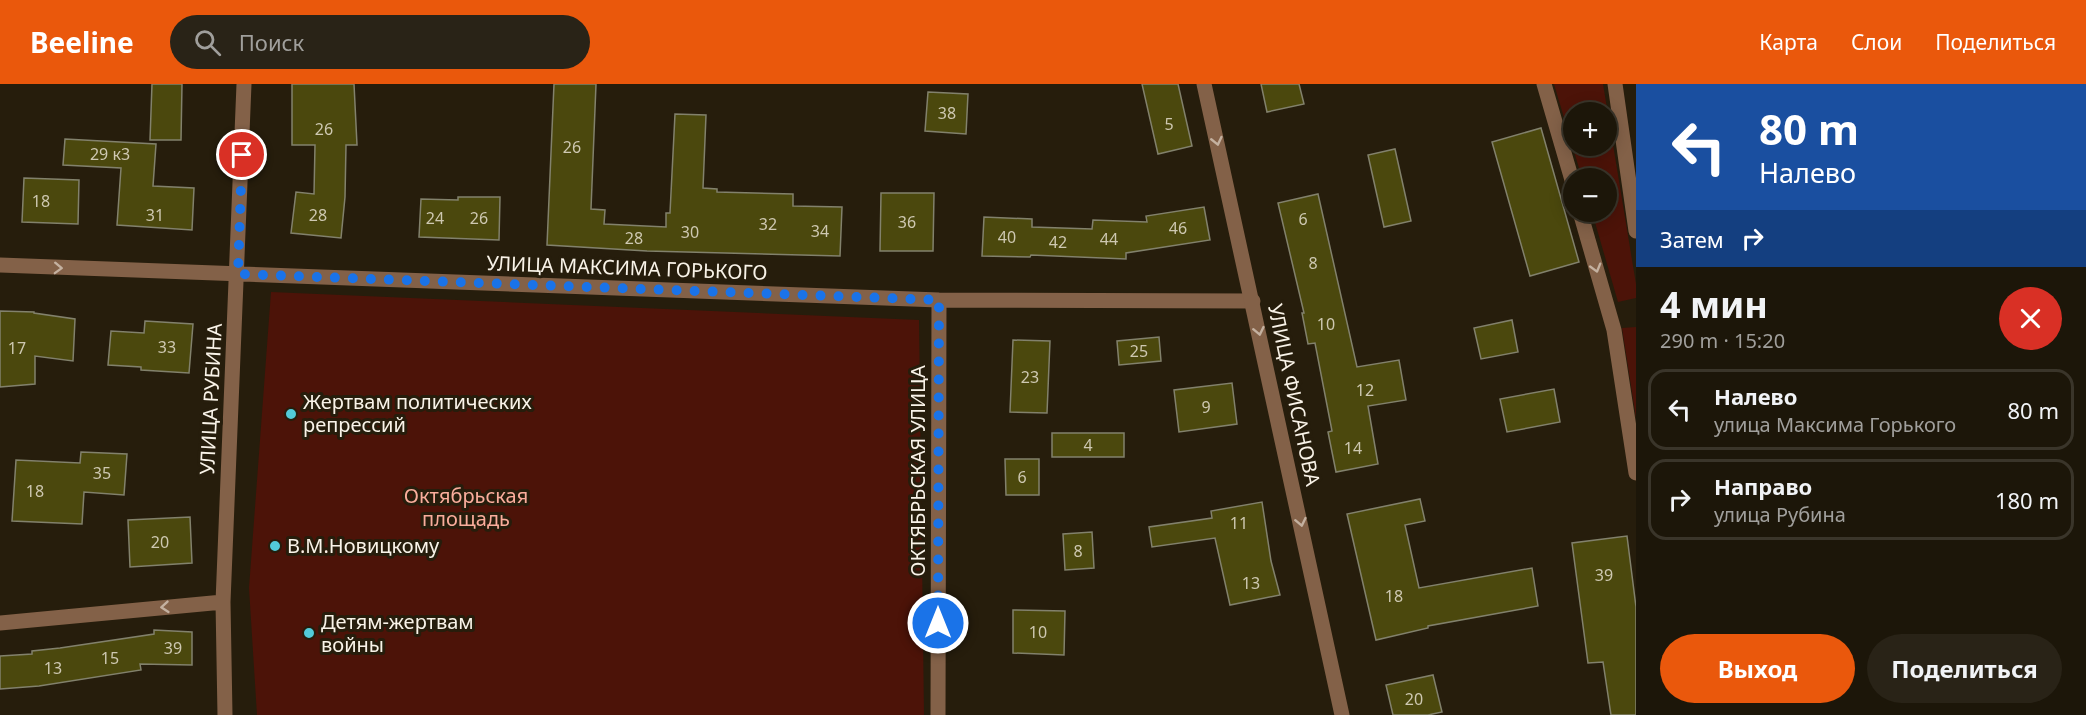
<!DOCTYPE html>
<html lang="ru">
<head>
<meta charset="utf-8">
<style>
	body { margin:0; font-family:"Noto Sans",sans-serif; background:#292317; color:#f1f3f6; height:100vh; display:flex; flex-direction:column; font-size:22px; white-space:nowrap }
	* { box-sizing:border-box; margin:0 }
	p { font-size:20px; color:#a09f9c }
	.icon { flex:none; width:33px; height:33px; fill:none; stroke:currentColor; stroke-width:2; stroke-linecap:round; stroke-linejoin:round }
	.map { position:relative; flex:1; overflow:hidden }
	.sheet { display:flex; flex-direction:column; background:#1c1609; width:450px }
	.sheet>* { flex:none }
	.guide { background:#1a4fa0; color:#fff; overflow:hidden }
	.controls { position:absolute; left:1563px; top:18px; display:grid; gap:12px }
	.controls a { display:grid; place-items:center; width:54px; height:54px; border-radius:50%; background:#1c1609; box-shadow:0 3px 15px #0003,0 0 0 2px #3a352a; font-size:30px }
	.pin { position:absolute; display:grid; place-items:center; width:51px; height:51px; color:#fff; margin:-26px; border:3px solid #fff; border-radius:50%; box-shadow:0 2px 6px #0007 }
	.me { position:absolute; width:66px; margin:-33px; rotate:0deg; stroke-linejoin:round; filter:drop-shadow(0 0 4px #0008) }
	.turn { display:flex; align-items:center; gap:21px; height:126px; padding:0 24px; font-size:27px }
	.turn .icon { width:78px; height:78px; stroke-width:2.5 }
	.turn b { display:block; font-size:42px; line-height:51px }
	.then { display:flex; align-items:center; height:57px; padding:0 24px; background:#0003; gap:12px; font-size:22px }
	.round { display:grid; place-items:center; flex:none; width:63px; height:63px; border-radius:32px; background:#292317 }
	.summary { display:flex; align-items:center; justify-content:space-between; height:102px; padding:0 24px }
	h1 { font-size:36px; font-weight:700; line-height:45px }
	.button { display:flex; gap:12px; margin-top:auto; padding:12px 24px }
	.button a { flex:1; height:69px; border-radius:36px; background:#ea580c; color:#fff; font-size:24px; font-weight:700; line-height:69px; text-align:center }
	.button a+a { background:#292317; color:#f1f3f6 }
	ul { padding:0; list-style:none }
	li { display:flex; align-items:center; gap:18px; height:81px; margin:0 12px 9px; padding:0 12px; border:3px solid #3a352a; border-radius:18px }
	li div { flex:1 }
	li b { display:block; font-size:22px }
	li em { font-style:normal }
	header { display:flex; align-items:center; gap:36px; box-sizing:border-box; height:84px; padding:0 30px; background:#ea580c; color:#fff }
	header strong { font-size:28px }
	nav { display:flex; gap:33px; margin-inline-start:auto; font-size:21px }
	.search { width:420px; height:54px; background:#292317; display:flex; align-items:center; gap:15px; box-sizing:border-box; padding:0 21px; border-radius:33px; color:#a09f9c; font-size:22px }
	main { display:flex; flex:1; min-height:0 }
	.map>svg:first-child { display:block }
</style>
</head>
<body>
<header>
<strong>Beeline</strong>
<div class="search"><svg class="icon" aria-label="search" viewBox="0 0 24 24"><circle cx="10" cy="10" r="6"/><path d="M15 15l6 6"/></svg>Поиск</div>
<nav><a>Карта</a><a>Слои</a><a>Поделиться</a></nav>
</header>
<main>
<div class="map">
<svg width="1636" height="631" viewBox="0 0 1636 631">
	<rect width="100%" height="100%" fill="#261d0c"/>
	<!-- green -->
	<path fill="#4c1308" fill-rule="evenodd" d="M1554 0H1603L1636 200V214L1618 218 1592 128H1606V94H1582ZM1574 28H1606V62H1574Z
		M271 208 919 236 924 631H257L249 504Z
		M1636 243V334L1622 244Z"/>
	<!-- building -->
	<path fill="#4b480d" stroke="#82816c" stroke-width="1.5" d="M152 0H182L181 56H150Z
		M292 0H354L357 61H346L345 113 341 154 291 149 296 108 314 110 315 61H292Z
		M554 0H596L591 125 605 126 604 140 666 143V129H670L675 30 706 31 703 104 717 105V108L793 110V122L842 123 840 172 647 167 547 161Z
		M1142 0H1178L1192 62 1158 70Z
		M1261 0H1299L1304 20 1267 28Z
		M928 8 968 10 966 50 925 47Z
		M1541 44 1579 178 1530 192 1492 58Z
		M65 55 156 60 153 102 194 104 192 146 117 141 121 84 63 81Z
		M1395 65 1411 137 1384 143 1368 71Z
		M24 94 79 96 78 140 22 138Z
		M881 109H934L933 167H880Z
		M1318 110 1357 283 1399 276 1406 316 1368 322 1378 380 1336 388 1328 348 1332 347 1315 259 1308 260 1302 229H1304L1278 119Z
		M458 113H500L499 156 419 153 421 115 458 116Z
		M1204 123 1210 156 1126 169V175L1031 171 1030 173 982 172 984 133 1032 135V143L1092 145 1093 136 1147 138 1146 132Z
		M0 227 34 228V229L75 235 73 277 35 272V300L0 303Z
		M1512 236 1518 268 1481 275 1474 244Z
		M145 237 193 240 189 289 141 286V283L108 281 111 247 144 249Z
		M1159 253 1161 277 1119 281 1117 257Z
		M1013 256 1050 257 1047 329 1010 328Z
		M1232 299 1237 340 1179 348 1174 306Z
		M1554 305 1560 338 1507 348 1500 315Z
		M1052 349H1124V373H1052Z
		M81 368 127 370 124 411 84 408 82 440 12 437 16 376 80 379Z
		M1005 375H1039V411H1006Z
		M1420 415 1425 437 1405 441 1419 504 1532 484 1538 522 1428 542V544L1376 556 1347 430Z
		M1262 418 1271 477 1280 511 1230 521 1215 454 1152 463 1149 443 1212 434 1211 427Z
		M190 433 192 479 130 483 128 436Z
		M1092 448 1094 484 1065 486 1063 450Z
		M1627 452 1636 523V631H1611L1603 578 1588 579 1572 459Z
		M1013 526 1065 527 1064 571 1013 569Z
		M154 546 192 548V581L140 580 141 586 39 602 0 605V572L32 570V567L60 564 154 550Z
		M1433 591 1442 628 1428 631H1393L1386 601Z"/>
	<g fill="none" stroke-linecap="round" stroke-linejoin="round">
		<!-- minor -->
		<path stroke="#836148" stroke-width="15" d="M1544 0 1574 103
			M1615 0 1636 147
			M1580 128 1614 246 1636 389
			M0 181 939 216 1253 217
			M0 539 223 518
			M225 631 223 518 244 0
			M938 631 939 216"/>
		<!-- tertiary -->
		<path stroke="#836148" stroke-width="15" d="M1204 0 1342 631"/>
	</g>
	<!-- one-way arrows -->
	<defs><path id="oneway-chevron" d="M-2-3.5L2.5 0L-2 3.5" fill="none" stroke-width="1.6" stroke-linecap="round" stroke-linejoin="round" transform="scale(1.5)"/></defs>
	<g stroke="#c4b1a0">
		<use href="#oneway-chevron" transform="translate(1217 57) rotate(77)"/>
		<use href="#oneway-chevron" transform="translate(58 184) rotate(2)"/>
		<use href="#oneway-chevron" transform="translate(1596 184) rotate(74)"/>
		<use href="#oneway-chevron" transform="translate(1259 247) rotate(78)"/>
		<use href="#oneway-chevron" transform="translate(1301 438) rotate(78)"/>
		<use href="#oneway-chevron" transform="translate(165 523) rotate(175)"/>
	</g>
	<g fill="none" stroke-linecap="round" stroke-linejoin="round">
		<!-- route -->
		<path stroke="#1a73e8" stroke-width="10" stroke-dasharray="0 18" d="M242 71 238 190 939 216 938 539"/>
	</g>
	<!-- markers -->
	<g fill="#52cbd9" stroke="#261d0c" stroke-width="2">
		<circle cx="291" cy="330" r="6"/>
		<circle cx="275" cy="462" r="6"/>
		<circle cx="309" cy="549" r="6"/>
	</g>
	<g text-anchor="middle" stroke-width="6" stroke-linejoin="round" paint-order="stroke">
		<!-- number labels -->
		<g font-size="16" fill="#cec8b1">
			<text x="947" y="35">38</text>
			<text x="1169" y="46">5</text>
			<text x="324" y="51">26</text>
			<text x="572" y="69">26</text>
			<text x="110" y="76">29 к3</text>
			<text x="41" y="123">18</text>
			<text x="155" y="137">31</text>
			<text x="318" y="137">28</text>
			<text x="435" y="140">24</text>
			<text x="479" y="140">26</text>
			<text x="1303" y="141">6</text>
			<text x="907" y="144">36</text>
			<text x="768" y="146">32</text>
			<text x="1178" y="150">46</text>
			<text x="820" y="153">34</text>
			<text x="690" y="154">30</text>
			<text x="1007" y="159">40</text>
			<text x="634" y="160">28</text>
			<text x="1109" y="161">44</text>
			<text x="1058" y="164">42</text>
			<text x="1313" y="185">8</text>
			<text x="1326" y="246">10</text>
			<text x="167" y="269">33</text>
			<text x="17" y="270">17</text>
			<text x="1139" y="273">25</text>
			<text x="1030" y="299">23</text>
			<text x="1365" y="312">12</text>
			<text x="1206" y="329">9</text>
			<text x="1088" y="367">4</text>
			<text x="1353" y="370">14</text>
			<text x="102" y="395">35</text>
			<text x="1022" y="399">6</text>
			<text x="35" y="413">18</text>
			<text x="1239" y="445">11</text>
			<text x="160" y="464">20</text>
			<text x="1078" y="473">8</text>
			<text x="1604" y="497">39</text>
			<text x="1251" y="505">13</text>
			<text x="1394" y="518">18</text>
			<text x="1038" y="554">10</text>
			<text x="173" y="570">39</text>
			<text x="110" y="580">15</text>
			<text x="53" y="590">13</text>
			<text x="1414" y="621">20</text>
		</g>
		<!-- street labels -->
		<g font-size="20" fill="#f9f3e8" stroke="#261d0c">
			<text transform="translate(627 184) rotate(2)" y="7">УЛИЦА МАКСИМА ГОРЬКОГО</text>
			<text transform="translate(1294 311) rotate(78)" y="7">УЛИЦА ФИСАНОВА</text>
			<text transform="translate(211 315) rotate(-87)" y="7">УЛИЦА РУБИНА</text>
			<text transform="translate(918 387) rotate(-90)" y="7">ОКТЯБРЬСКАЯ УЛИЦА</text>
		</g>
		<!-- poi labels -->
		<g font-size="20" fill="#f9f3e8" stroke="#261d0c" text-anchor="start">
			<text x="303" y="325">Жертвам политических<tspan x="303" dy="23">репрессий</tspan></text>
			<text x="287" y="469">В.М.Новицкому</text>
			<text x="321" y="545">Детям-жертвам<tspan x="321" dy="23">войны</tspan></text>
		</g>
		<!-- park labels -->
		<g font-size="20" fill="#faad9c" stroke="#261d0c">
			<text x="466" y="419">Октябрьская<tspan x="466" dy="23">площадь</tspan></text>
		</g>
	</g>
</svg>
<div class="controls">
<a>+</a>
<a>−</a>
</div>
<div class="pin" style="left:242px;top:71px;background:#d93025"><svg class="icon" aria-label="arrive" viewBox="0 0 24 24"><path d="M6 21V4h12l-3 4 3 4H6"/></svg></div>
<svg class="me" style="left:938px;top:539px" viewBox="-20 -20 40 40"><circle r="17" fill="#1a73e8" stroke="#fff" stroke-width="3"/><path d="M0-11L8 9 0 5-8 9z" fill="#fff"/></svg>
</div>
<section class="sheet">
<div class="guide">
<div class="turn"><svg class="icon" aria-label="left" viewBox="0 0 24 24"><path d="M17 20v-9H6M10 6l-5 5 5 5"/></svg><div><b>80 m</b>Налево</div></div>
<div class="then">Затем<svg class="icon" aria-label="right" viewBox="0 0 24 24"><path d="M7 20v-9h11M14 6l5 5-5 5"/></svg></div>
</div>
<div class="summary"><div><h1>4 мин</h1><p>290 m · 15:20</p></div><a class="round" style="background:#d93025;color:#fff"><svg class="icon" aria-label="close" viewBox="0 0 24 24"><path d="M6 6l12 12M18 6L6 18"/></svg></a></div>
<ul>
<li><svg class="icon" aria-label="left" viewBox="0 0 24 24"><path d="M17 20v-9H6M10 6l-5 5 5 5"/></svg><div><b>Налево</b><p>улица Максима Горького</p></div><em>80 m</em></li>
<li><svg class="icon" aria-label="right" viewBox="0 0 24 24"><path d="M7 20v-9h11M14 6l5 5-5 5"/></svg><div><b>Направо</b><p>улица Рубина</p></div><em>180 m</em></li>
</ul>
<div class="button"><a>Выход</a><a>Поделиться</a></div>
</section>
</main>
</body>
</html>
